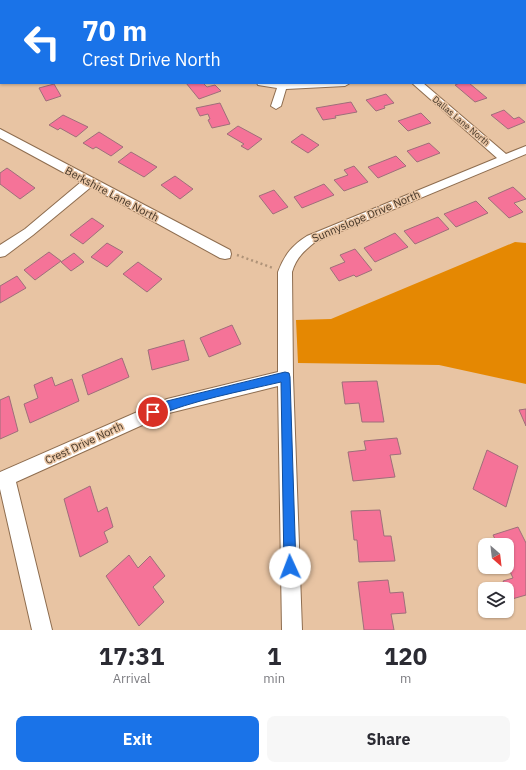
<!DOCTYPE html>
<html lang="en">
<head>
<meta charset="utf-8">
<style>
	body { margin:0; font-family:"IBM Plex Sans",sans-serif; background:#f7f7f7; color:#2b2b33; height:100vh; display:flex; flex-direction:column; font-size:15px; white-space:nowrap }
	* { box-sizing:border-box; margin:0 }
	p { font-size:13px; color:#7c7c81 }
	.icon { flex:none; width:22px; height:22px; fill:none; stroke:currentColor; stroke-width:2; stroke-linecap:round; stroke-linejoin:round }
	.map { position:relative; height:630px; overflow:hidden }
	.panel { display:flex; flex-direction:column; background:#fff; flex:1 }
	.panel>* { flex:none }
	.banner { position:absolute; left:0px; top:0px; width:526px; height:84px; box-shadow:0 1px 3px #0004; background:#1a73e8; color:#fff; overflow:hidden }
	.needle { width:26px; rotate:152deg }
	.tools { position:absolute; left:478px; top:538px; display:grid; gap:8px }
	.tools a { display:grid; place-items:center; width:36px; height:36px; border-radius:8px; background:#fff; box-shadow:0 1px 3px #0004; font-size:20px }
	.pin { position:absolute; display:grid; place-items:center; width:34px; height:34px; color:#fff; margin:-17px; border:2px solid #fff; border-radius:50%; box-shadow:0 1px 4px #0007 }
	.me { position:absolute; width:44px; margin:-22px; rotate:358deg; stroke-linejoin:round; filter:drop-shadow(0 0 3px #0008) }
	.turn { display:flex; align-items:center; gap:14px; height:84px; padding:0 16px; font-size:18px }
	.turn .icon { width:52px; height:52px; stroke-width:2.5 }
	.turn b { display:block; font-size:28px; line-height:34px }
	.eta { display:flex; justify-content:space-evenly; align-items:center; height:68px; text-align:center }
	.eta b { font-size:24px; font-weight:700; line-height:28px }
	.primary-button { display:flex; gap:8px; margin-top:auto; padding:8px 16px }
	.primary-button a { flex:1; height:46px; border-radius:8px; background:#1a73e8; color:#fff; font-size:16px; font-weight:700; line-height:46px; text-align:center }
	.primary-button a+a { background:#f7f7f7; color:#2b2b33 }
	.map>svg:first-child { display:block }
</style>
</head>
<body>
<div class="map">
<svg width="526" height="630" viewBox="0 0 526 630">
	<rect width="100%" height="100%" fill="#e8c4a3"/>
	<!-- green -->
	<path fill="#e58802" d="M515 242 526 243V384L439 365 298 363 296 320 331 319Z"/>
	<!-- building -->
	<path fill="#f57398" stroke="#9e6f7a" d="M186 83H207L204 84 207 87 215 85 221 91 199 99Z
		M460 83H469L487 98 475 102 455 85Z
		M54 84 61 96 46 101 39 88Z
		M386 94 394 103 384 106 385 108 376 111 366 100Z
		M351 102 357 112 335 116 336 118 323 120 316 108Z
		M220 103 230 124 212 128 208 120 210 119 208 114 200 116 196 108Z
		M504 110 514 119 519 117 525 122 508 129 491 115Z
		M421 113 431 123 408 131 398 121Z
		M63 115 88 127 76 137 60 128 58 130 49 125Z
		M238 126 262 139 248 150 241 146 244 144 227 134Z
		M99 132 123 147 111 156 96 147 93 149 83 143Z
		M302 134 319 145 308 153 291 142Z
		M429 143 440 153 417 162 407 151Z
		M131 152 157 167 144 177 118 162Z
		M396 156 406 166 378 178 368 167Z
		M354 166 368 182 344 191 334 180 348 175 344 170Z
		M7 168 35 188 20 199 0 184V173Z
		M175 176 193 189 180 199 161 185Z
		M324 184 334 195 302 208 294 197Z
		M513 187 526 199 514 203 523 212 509 218 488 198Z
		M274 190 288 207 273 214 259 196Z
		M476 201 488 213 456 227 444 214Z
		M438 217 449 229 415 244 404 231Z
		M92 218 104 226 83 244 70 235Z
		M395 233 408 247 375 262 364 248Z
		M107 243 123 252 107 267 91 257Z
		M355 249 372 270 356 277 354 275 339 281 330 268 345 262 340 255Z
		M49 252 61 261 35 280 24 270Z
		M74 253 84 262 71 271 61 262Z
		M138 262 162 279 147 292 123 274Z
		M17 276 26 288 0 303V286Z
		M232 325 241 344 209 357 200 338Z
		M184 340 189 360 152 370 148 350Z
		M122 358 129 377 88 395 82 375Z
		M52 377 55 386 72 379 79 401 30 423 24 404 38 398 34 385Z
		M377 381 384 422H362L359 403 345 404 342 382Z
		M9 396 18 431 0 439V400Z
		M526 409V426L519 410Z
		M397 438 401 454 390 455 395 477 353 481 348 452 366 450 364 441Z
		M487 450 518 466 506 507 473 489Z
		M90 486 98 512 107 507 113 527 104 532 108 542 80 557 64 499Z
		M380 510 384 536H391L395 561 359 562 357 540H354L351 511Z
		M518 527 526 543V595L512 599 503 581 513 578 507 565V545H498L493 535Z
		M129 555 138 568 150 556 165 576 153 587 164 602 139 626 106 576Z
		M388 580 390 593 403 592 406 613 391 614 394 630H364L358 582Z"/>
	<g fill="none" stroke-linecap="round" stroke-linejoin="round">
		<defs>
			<path id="street" d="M197 0H205V1H197Z
				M317 0H326V1H317Z
				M484 0H494V1H484Z
				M525 21 526 22V28L525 27Z
				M257 83H350L345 86 286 89 281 106 276 109 271 106 277 88 258 85Z
				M412 83H423L506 154 526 146V154L315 242C304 251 296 258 292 272L293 377 302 630H282L278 386 169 413 16 482 52 630H32L0 489V472L167 399 278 372V272C284 256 292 245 307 236L497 158Z
				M0 129 230 250 231 254 230 258 225 259 220 258 91 187 33 235 5 256 0 257V245L25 229 81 182 0 138Z"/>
		</defs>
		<!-- street casing -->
		<use href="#street" stroke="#8e6d4f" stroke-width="2"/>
		<!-- path -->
		<path stroke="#af9378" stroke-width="2.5" stroke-dasharray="2 3" stroke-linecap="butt" d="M237 255 273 268"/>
		<!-- street -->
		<use href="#street" fill="#fff" fill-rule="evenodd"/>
	</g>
	<!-- route -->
	<path fill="#1a73e8" stroke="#114b97" d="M285 372 289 373 290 377 296 567 295 571 290 573 286 571 284 567 281 382C238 392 194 400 153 417L149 415 148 412 149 408 167 401Z"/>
	<g text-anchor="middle" stroke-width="3" stroke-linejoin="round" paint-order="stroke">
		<!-- far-street labels -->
		<g font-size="9" fill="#443628" stroke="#e8c4a3">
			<text transform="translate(461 121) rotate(40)" y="3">Dallas Lane North</text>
		</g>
		<!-- street labels -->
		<g font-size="11" fill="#443628" stroke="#e8c4a3">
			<text transform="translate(112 194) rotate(28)" y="4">Berkshire Lane North</text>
			<text transform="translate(366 216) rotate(-23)" y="4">Sunnyslope Drive North</text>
			<text transform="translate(84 443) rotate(-25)" y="4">Crest Drive North</text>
		</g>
	</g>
</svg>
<div class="tools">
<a><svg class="needle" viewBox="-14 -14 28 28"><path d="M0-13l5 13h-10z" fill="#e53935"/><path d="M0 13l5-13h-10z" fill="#7c7c81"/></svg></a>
<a><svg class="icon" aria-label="layers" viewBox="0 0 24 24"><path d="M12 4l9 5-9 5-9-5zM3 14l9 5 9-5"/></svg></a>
</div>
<div class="pin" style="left:153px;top:412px;background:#d93025"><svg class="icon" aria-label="arrive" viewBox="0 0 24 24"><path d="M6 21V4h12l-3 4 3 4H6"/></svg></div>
<svg class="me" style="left:290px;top:567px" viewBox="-20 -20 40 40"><circle r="19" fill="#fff"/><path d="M0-13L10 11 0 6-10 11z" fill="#1a73e8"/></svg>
<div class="banner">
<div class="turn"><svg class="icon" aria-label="left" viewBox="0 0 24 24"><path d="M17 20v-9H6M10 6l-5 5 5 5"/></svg><div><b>70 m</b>Crest Drive North</div></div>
</div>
</div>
<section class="panel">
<div class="eta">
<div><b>17:31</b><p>Arrival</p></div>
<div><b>1</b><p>min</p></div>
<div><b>120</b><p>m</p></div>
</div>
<div class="primary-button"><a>Exit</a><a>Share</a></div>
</section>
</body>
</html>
